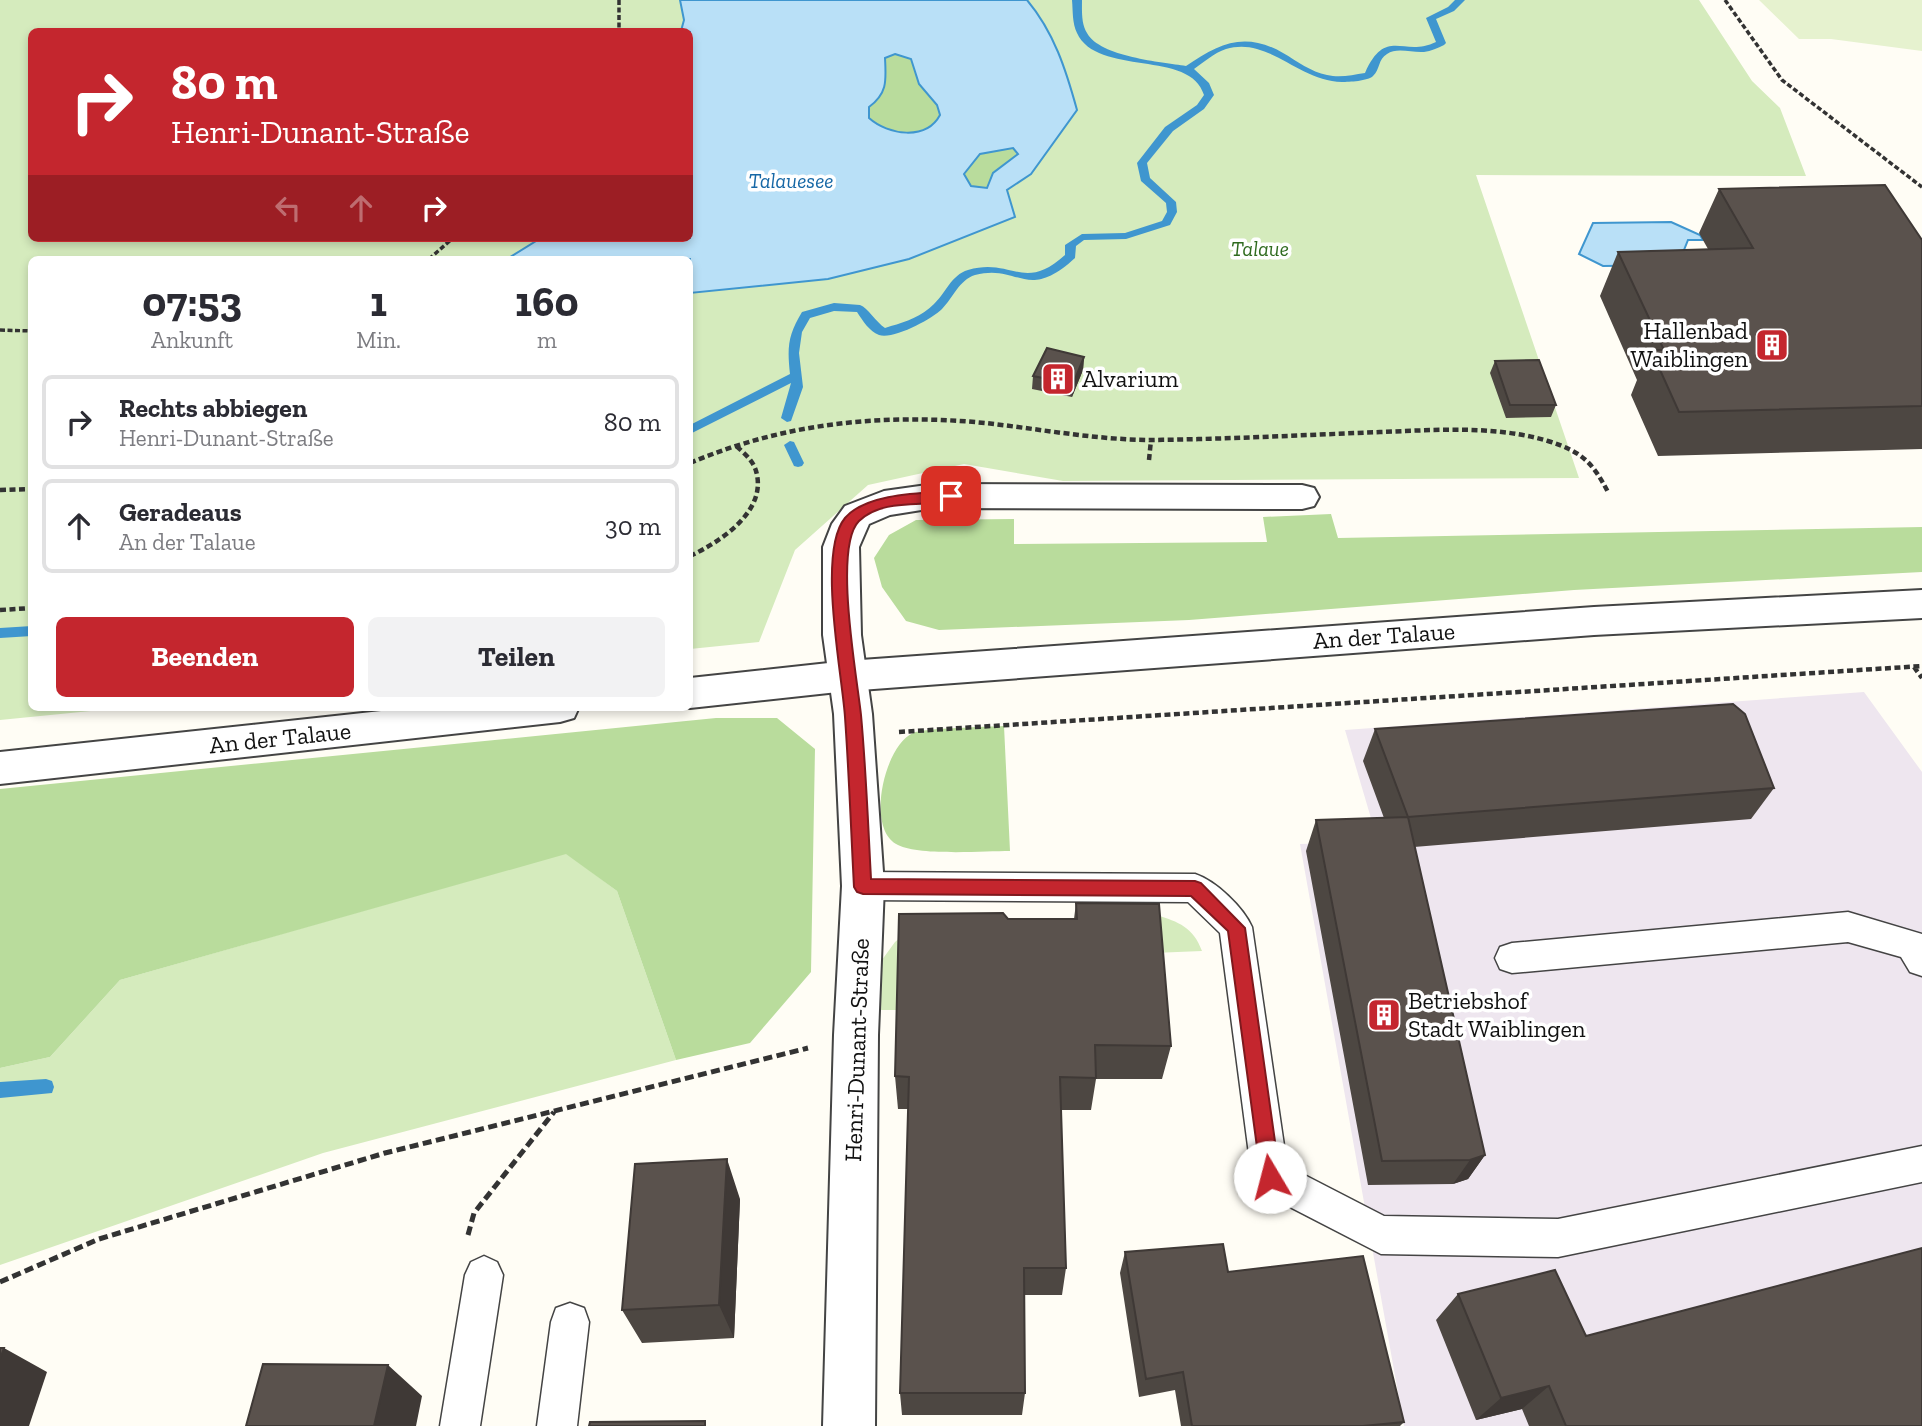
<!DOCTYPE html>
<html lang="de">
<head>
<meta charset="utf-8">
<style>
	body { margin:0; font-family:"Zilla Slab",serif; background:#f2f2f3; color:#2b2b33; height:100vh; display:flex; flex-direction:column; font-size:26px; white-space:nowrap }
	* { box-sizing:border-box; margin:0 }
	p { font-size:23px; color:#7c7c81 }
	.icon { flex:none; width:38px; height:38px; fill:none; stroke:currentColor; stroke-width:2; stroke-linecap:round; stroke-linejoin:round }
	.map { position:relative; flex:1; overflow:hidden }
	.details { position:absolute; left:28px; top:256px; width:665px; height:455px; display:flex; flex-direction:column; background:#fff; border-radius:10px; box-shadow:0 4px 10px #0003 }
	.details>* { flex:none }
	.banner { position:absolute; left:28px; top:28px; width:665px; height:214px; border-radius:10px; box-shadow:0 4px 10px #0003; background:#c4262e; color:#fff; overflow:hidden }
	.pin { position:absolute; display:grid; place-items:center; width:60px; height:60px; color:#fff; margin:-30px; border-radius:14px; box-shadow:0 4px 10px #0006 }
	.me { position:absolute; width:77px; margin:-38px; rotate:352deg; stroke-linejoin:round; filter:drop-shadow(0 0 5px #0008) }
	.turn { display:flex; align-items:center; gap:24px; height:147px; padding:0 28px; font-size:32px }
	.turn .icon { width:91px; height:91px; stroke-width:2.5 }
	.turn b { display:block; font-size:49px; line-height:60px }
	.lanes { display:flex; align-items:center; height:66px; padding:0 28px; background:#0003; justify-content:center; gap:35px; direction:ltr }
	.lanes .off { opacity:.35 }
	.eta { display:flex; justify-content:space-evenly; align-items:center; height:119px; text-align:center }
	.eta b { font-size:42px; font-weight:700; line-height:49px }
	.button { display:flex; gap:14px; margin-top:auto; padding:14px 28px }
	.button a { flex:1; height:80px; border-radius:10px; background:#c4262e; color:#fff; font-size:28px; font-weight:700; line-height:80px; text-align:center }
	.button a+a { background:#f2f2f3; color:#2b2b33 }
	ul { padding:0; list-style:none }
	li { display:flex; align-items:center; gap:21px; height:94px; margin:0 14px 10px; padding:0 14px; border:4px solid #e1e1e2; border-radius:10px }
	li div { flex:1 }
	li b { display:block; font-size:26px }
	li em { font-style:normal }
	.map>svg:first-child { display:block }
</style>
</head>
<body>
<div class="map">
<svg width="1922" height="1426" viewBox="0 0 1922 1426">
	<rect width="100%" height="100%" fill="#fffdf5"/>
	<!-- industrial -->
	<path fill="#eee6ef" d="M1864 692 1922 772V1426H1404L1300 844 1378 842 1345 730Z"/>
	<!-- green -->
	<path fill="#d5ebbd" d="M0 0H680L684 20 681 32H32V238H541L507 259H32V707H131L0 720Z
		M1027 0H1699L1752 81 1780 108 1806 176 1476 175 1579 478 1063 481 964 464 868 485 795 550 759 642 690 649V293L828 279 909 259 1015 217 1007 190 1031 174 1077 110C1066 70 1054 32 1027 0Z
		M566 853 617 891 676 1060 323 1153 0 1265V1068L50 1057 120 980Z
		M1156 915C1179 922 1193 927 1202 951L1153 953Z
		M917 923 900 1010H877L879 964 895 942Z"/>
	<!-- forest -->
	<path fill="#b9dc9c" d="M895 53 911 59 919 84 937 105 940 115C926 141 889 135 869 118V107C888 93 886 80 885 58Z
		M1013 147 1018 153 987 188 971 186 964 174 980 154Z
		M1331 514 1338 538 1922 527V572L1574 590 1189 620 939 630 906 621 882 587 874 558 889 535 916 520 1014 519V544L1267 542 1263 517Z
		M716 718H777L815 749 811 972 750 1043 676 1060 617 891 566 854 120 980 50 1057 0 1068V789Z
		M1004 726 1010 851C984 851 920 856 898 845 865 830 884 746 913 733 924 728 988 727 1004 726Z"/>
	<!-- pitch -->
	<path fill="#e6f2cf" d="M1759 0H1922V51L1831 39H1799Z"/>
	<!-- water -->
	<path fill="#b9e0f7" stroke="#3f96cf" stroke-width="2" fill-rule="evenodd" d="M680 0H1027C1054 32 1066 70 1077 110L1031 174 1007 190 1015 217 909 259 828 279 690 293V259H507L541 238H690V32L681 31 684 20ZM895 54 911 59 919 84 937 105 940 115C926 141 888 135 869 118V107C888 93 886 80 885 58ZM1013 148 1018 154 993 173 987 188 971 186 964 174 980 154Z
		M1671 222 1700 235 1703 240H1688L1678 265 1603 266 1579 254 1593 223Z"/>
	<g fill="none" stroke-linecap="round" stroke-linejoin="round">
		<!-- stream -->
		<path fill="#3f96cf" fill-rule="evenodd" d="M1072 0H1082C1082 10 1081 24 1087 33 1100 57 1162 62 1186 66 1219 43 1245 31 1283 53 1297 61 1311 72 1327 75 1340 78 1352 75 1365 73 1386 26 1403 58 1436 42L1426 18 1448 7 1455 0H1465L1454 11 1436 19 1446 43 1444 45C1438 48 1431 51 1424 52 1412 53 1397 47 1387 54 1378 59 1380 70 1373 76 1368 81 1349 82 1342 82 1298 81 1268 36 1226 49 1214 53 1204 62 1194 69L1209 83 1214 95 1204 109 1173 131 1147 163 1150 178 1176 202 1177 212 1170 225 1126 239 1084 240 1076 246 1075 258C1026 303 1019 263 975 275 959 280 953 298 942 309 932 319 893 340 879 335 869 331 863 321 857 312L834 311 810 318 802 332 799 353 803 387 791 421 787 422 781 418 791 383 690 434V425L790 374C787 347 788 335 802 312L834 303 860 305C868 308 876 322 885 328L891 326C906 322 922 316 934 304 946 293 951 275 968 270 1012 257 1023 293 1065 255V245L1082 234 1125 233 1162 221 1167 212 1166 203 1141 181 1137 163 1165 127 1197 105 1204 95C1191 49 1097 77 1077 33 1072 23 1073 11 1072 0Z
			M790 441 794 442 804 463 802 466 798 467 794 466 784 445Z
			M32 626V636L0 638V628Z
			M46 1079 52 1081 54 1087 52 1093 0 1098V1082Z"/>
		<defs>
			<path id="service" d="M863 872 1195 874C1216 881 1243 907 1252 927L1287 1166 1384 1216 1558 1219 1922 1146V1182L1558 1257 1381 1254 1257 1190 1252 1177 1220 933 1188 902 863 900 852 896 847 886 852 876Z
				M1848 912 1922 934V976L1910 972 1901 957 1848 942 1512 973 1500 969 1495 958 1500 947 1512 943Z
				M484 1256 497 1262 503 1275 480 1426H440L465 1275 471 1262Z
				M570 1303 584 1308 589 1322 577 1426H537L551 1322 556 1308Z"/>
			<path id="minor" d="M934 484 1302 485 1314 488 1319 497 1314 506 1302 509 934 508 890 515 869 524 859 547 861 635 872 714 884 886 878 1035 875 1426H823L834 1035 842 886 834 714 823 635V547L832 524 845 506 884 491Z"/>
			<path id="tertiary" d="M1922 590V618L1594 635 847 691 690 708 687 707H690V678L847 661 1594 607Z
				M418 707H579L574 718 560 722 0 784V752Z"/>
		</defs>
		<!-- service casing -->
		<use href="#service" stroke="#444" stroke-width="3"/>
		<!-- minor casing -->
		<use href="#minor" stroke="#444" stroke-width="4"/>
		<!-- tertiary casing -->
		<use href="#tertiary" stroke="#444" stroke-width="4"/>
		<!-- path-far2 -->
		<path stroke="#333" stroke-width="3.5" stroke-dasharray="5 2.5" stroke-linecap="butt" d="M619 0V32
			M1725 0 1782 80 1922 187
			M429 259 453 238
			M0 330 32 331"/>
		<!-- path-far1 -->
		<path stroke="#333" stroke-width="4.5" stroke-dasharray="6 3.5" stroke-linecap="butt" d="M1149 460 1151 440
			M690 463C784 423 883 413 985 423 1040 429 1097 440 1153 440 1229 439 1305 435 1380 432 1436 430 1494 425 1548 441 1583 452 1593 463 1609 494
			M0 490 32 489
			M690 556C720 542 768 511 756 471 753 460 743 452 735 445
			M0 610 32 608
			M1914 667 1922 678
			M899 732 1922 666"/>
		<!-- path -->
		<path stroke="#333" stroke-width="5" stroke-dasharray="9 4.5" stroke-linecap="butt" d="M468 1235 474 1213 554 1112
			M0 1282 99 1239 385 1153 808 1048"/>
		<!-- service -->
		<use href="#service" fill="#fff" fill-rule="evenodd"/>
		<!-- minor -->
		<use href="#minor" fill="#fff" fill-rule="evenodd"/>
		<!-- tertiary -->
		<use href="#tertiary" fill="#fff" fill-rule="evenodd"/>
	</g>
	<!-- wall -->
	<path fill="#4d4742" d="M1719 189 1922 240V449L1658 456 1631 395 1637 380 1600 296 1618 252 1708 249 1699 233Z
		M1084 357 1083 370 1072 397 1032 389 1033 376Z
		M1495 361 1556 405 1551 417 1506 418 1490 373Z
		M1375 729 1774 788 1751 819 1414 847 1485 1155 1468 1179 1453 1184 1368 1185 1306 851 1316 820 1384 818 1363 761Z
		M1076 903 1171 1046 1162 1079H1096L1091 1110H1061L1066 1268 1062 1295H1024L1025 1393 1022 1415H902L900 1393 908 1109H898L895 1076 1008 919H1074Z
		M740 1199 734 1338 642 1343 622 1310Z
		M1125 1252 1228 1272 1404 1422 1400 1426H1181L1175 1390 1139 1397 1120 1273Z
		M1458 1294 1586 1336 1922 1426H1529L1522 1409 1476 1420 1436 1320Z"/>
	<!-- shaded-wall -->
	<path fill="#3f3936" d="M1084 357 1083 370 1072 397 1073 384Z
		M1485 1155 1468 1179 1453 1184 1470 1160Z
		M727 1159 740 1199 734 1338 719 1305Z
		M4 1348 47 1372 29 1426H0V1359Z
		M388 1365 422 1396 416 1426H374Z
		M1549 1386 1522 1409 1476 1420 1501 1398Z"/>
	<!-- building -->
	<path fill="#5a524d" stroke="#3f3936" stroke-width="2" d="M1885 185 1922 240V406L1679 412 1651 350H1664L1618 252 1753 248 1719 189Z
		M1047 348 1084 357 1073 384 1033 376Z
		M1539 360 1556 405H1510L1495 361Z
		M1733 704 1745 714 1774 788 1408 817 1375 729Z
		M1408 817 1485 1155 1470 1160 1382 1161 1316 820Z
		M1076 903 1159 904 1171 1046 1095 1045 1096 1078 1060 1077 1066 1268H1024L1025 1393H900L909 1077 895 1076 899 914 1003 913 1008 919H1077Z
		M727 1159 719 1305 622 1310 635 1164Z
		M1223 1244 1228 1272 1363 1256 1404 1422 1363 1426H1192L1183 1372 1146 1379 1125 1252Z
		M1922 1248V1426H1566L1549 1386 1501 1398 1458 1294 1555 1270 1586 1336Z
		M0 1348H4L0 1359Z
		M263 1364 388 1365 374 1426H246Z
		M705 1421V1426H589L590 1422Z"/>
	<!-- route -->
	<path fill="#c4262e" stroke="#7f191e" stroke-width="2" d="M951 491 956 493V500C926 508 884 497 859 521 833 547 857 677 861 715 866 769 868 824 871 879L1195 881 1201 883 1245 928 1280 1177 1277 1184 1270 1186 1264 1184 1261 1177 1228 931 1191 896 863 894 857 892 854 887C851 830 849 773 845 717 842 673 817 552 845 518 866 493 922 493 951 491Z"/>
	<!-- icons -->
	<defs>
		<symbol id="building-square" viewBox="-11 -11 22 22"><rect x="-9" y="-9" width="18" height="18" rx="4" fill="#c4262e" stroke="#fff"/><path d="M-4-6H4V6H1V3H-1V6H-4ZM-2.5-4.3h1.7v1.8h-1.7ZM.8-4.3h1.7v1.8H.8ZM-2.5-1h1.7V.8h-1.7ZM.8-1h1.7V.8H.8Z" fill="#fff"/></symbol>
	</defs>
	<g fill-rule="evenodd">
		<use href="#building-square" x="1753" y="326" width="38" height="38"/>
		<use href="#building-square" x="1039" y="360" width="38" height="38"/>
		<use href="#building-square" x="1365" y="996" width="38" height="38"/>
	</g>
	<g text-anchor="middle" stroke-width="7" stroke-linejoin="round" paint-order="stroke">
		<!-- far-water labels -->
		<g font-size="21" font-style="italic" fill="#1768a6" stroke="#fff">
			<text x="791" y="188">Talauesee</text>
		</g>
		<!-- far-park labels -->
		<g font-size="21" font-style="italic" fill="#2f6b1f" stroke="#fff">
			<text x="1260" y="256">Talaue</text>
		</g>
		<!-- poi labels -->
		<g font-size="24" fill="#111" stroke="#fff" text-anchor="start">
			<text x="1748" y="339" text-anchor="end">Hallenbad<tspan x="1748" dy="28">Waiblingen</tspan></text>
			<text x="1082" y="387">Alvarium</text>
			<text x="1408" y="1009">Betriebshof<tspan x="1408" dy="28">Stadt Waiblingen</tspan></text>
		</g>
		<!-- street labels -->
		<g font-size="24" fill="#111" stroke="#fff">
			<text transform="translate(1384 636) rotate(-4)" y="8">An der Talaue</text>
			<text transform="translate(280 738) rotate(-6)" y="8">An der Talaue</text>
			<text transform="translate(857 1050) rotate(-88)" y="8">Henri-Dunant-Straße</text>
		</g>
	</g>
</svg>
<div class="pin" style="left:951px;top:496px;background:#d93025"><svg class="icon" aria-label="arrive" viewBox="0 0 24 24"><path d="M6 21V4h12l-3 4 3 4H6"/></svg></div>
<svg class="me" style="left:1270px;top:1177px" viewBox="-20 -20 40 40"><circle r="19" fill="#fff"/><path d="M0-13L10 11 0 6-10 11z" fill="#c4262e"/></svg>
<div class="banner">
<div class="turn"><svg class="icon" aria-label="right" viewBox="0 0 24 24"><path d="M7 20v-9h11M14 6l5 5-5 5"/></svg><div><b>80 m</b>Henri-Dunant-Straße</div></div>
<div class="lanes"><svg class="icon off" aria-label="left" viewBox="0 0 24 24"><path d="M17 20v-9H6M10 6l-5 5 5 5"/></svg><svg class="icon off" aria-label="ahead" viewBox="0 0 24 24"><path d="M12 20V5M6 11l6-6 6 6"/></svg><svg class="icon" aria-label="right" viewBox="0 0 24 24"><path d="M7 20v-9h11M14 6l5 5-5 5"/></svg></div>
</div>
<section class="details">
<div class="eta">
<div><b>07:53</b><p>Ankunft</p></div>
<div><b>1</b><p>Min.</p></div>
<div><b>160</b><p>m</p></div>
</div>
<ul>
<li><svg class="icon" aria-label="right" viewBox="0 0 24 24"><path d="M7 20v-9h11M14 6l5 5-5 5"/></svg><div><b>Rechts abbiegen</b><p>Henri-Dunant-Straße</p></div><em>80 m</em></li>
<li><svg class="icon" aria-label="ahead" viewBox="0 0 24 24"><path d="M12 20V5M6 11l6-6 6 6"/></svg><div><b>Geradeaus</b><p>An der Talaue</p></div><em>30 m</em></li>
</ul>
<div class="button"><a>Beenden</a><a>Teilen</a></div>
</section>
</div>
</body>
</html>
